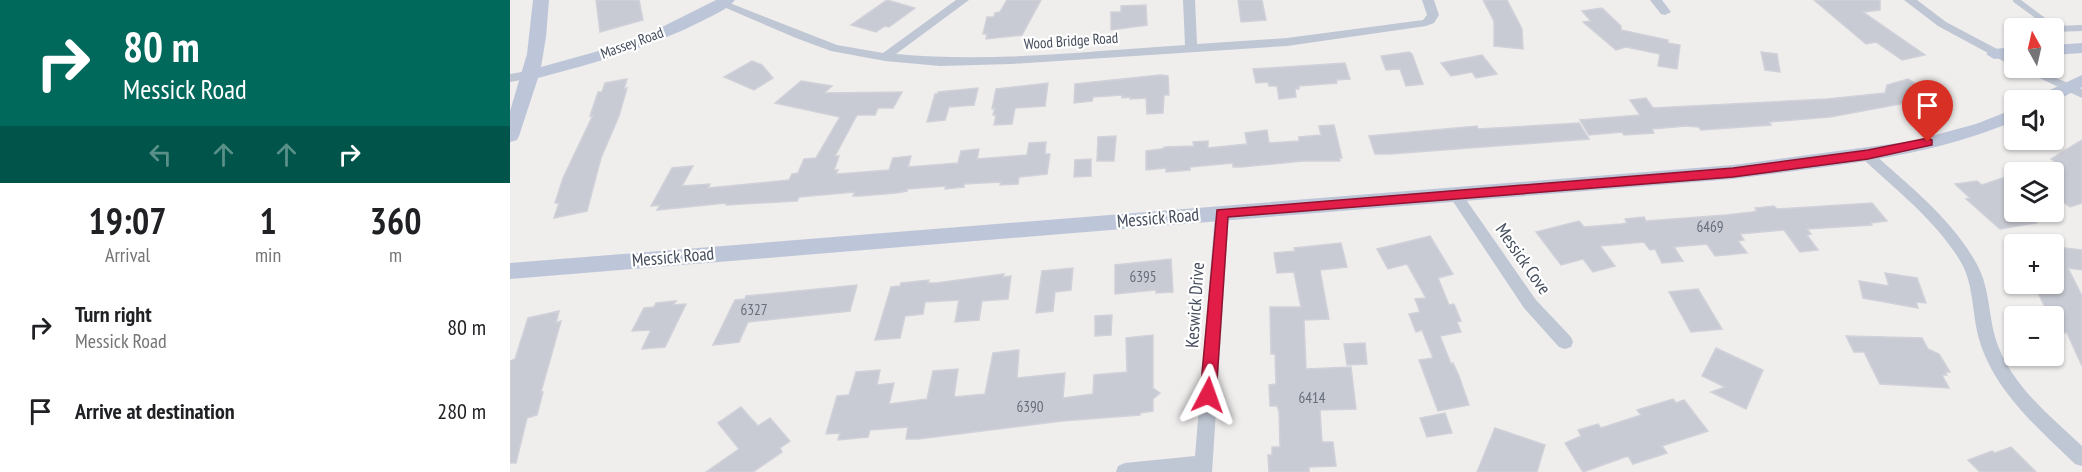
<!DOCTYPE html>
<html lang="en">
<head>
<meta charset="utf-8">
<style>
	body { margin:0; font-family:"PT Sans Narrow",sans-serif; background:#f6f6f6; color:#202124; height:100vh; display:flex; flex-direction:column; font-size:22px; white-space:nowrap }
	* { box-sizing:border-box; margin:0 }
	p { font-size:20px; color:#757577 }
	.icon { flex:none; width:33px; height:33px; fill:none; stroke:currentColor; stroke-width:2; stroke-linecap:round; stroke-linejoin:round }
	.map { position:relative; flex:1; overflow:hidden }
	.drawer { display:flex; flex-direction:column; background:#fff; width:510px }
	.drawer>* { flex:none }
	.top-card { background:#00695c; color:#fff; overflow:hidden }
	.needle { width:39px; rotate:352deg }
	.controls { position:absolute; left:1494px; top:18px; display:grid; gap:12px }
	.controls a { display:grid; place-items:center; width:60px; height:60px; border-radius:6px; background:#fff; box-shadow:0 2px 4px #0004; font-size:30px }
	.pin { position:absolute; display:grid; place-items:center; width:51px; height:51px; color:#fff; margin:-62px -26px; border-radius:50% 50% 50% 0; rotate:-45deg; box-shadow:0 0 6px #0007 }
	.pin .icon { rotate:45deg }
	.me { position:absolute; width:66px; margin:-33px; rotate:4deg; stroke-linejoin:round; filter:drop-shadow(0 0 4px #0008) }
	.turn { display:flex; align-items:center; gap:21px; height:126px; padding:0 24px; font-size:27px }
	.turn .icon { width:78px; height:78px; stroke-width:2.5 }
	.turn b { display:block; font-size:42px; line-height:51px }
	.lanes { display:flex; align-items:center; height:57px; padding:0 24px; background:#0003; justify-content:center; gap:30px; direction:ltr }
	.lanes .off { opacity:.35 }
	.eta { display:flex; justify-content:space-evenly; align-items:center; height:102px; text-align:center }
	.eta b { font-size:36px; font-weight:700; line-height:42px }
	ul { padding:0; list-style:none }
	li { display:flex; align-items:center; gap:18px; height:84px; padding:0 24px }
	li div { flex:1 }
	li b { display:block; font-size:22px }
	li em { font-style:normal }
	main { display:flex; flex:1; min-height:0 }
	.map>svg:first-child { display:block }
</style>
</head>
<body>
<main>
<section class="drawer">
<div class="top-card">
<div class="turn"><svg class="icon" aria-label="right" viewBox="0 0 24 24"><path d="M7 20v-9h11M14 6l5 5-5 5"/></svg><div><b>80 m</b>Messick Road</div></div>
<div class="lanes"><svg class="icon off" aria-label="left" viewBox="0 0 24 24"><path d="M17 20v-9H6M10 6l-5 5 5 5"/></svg><svg class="icon off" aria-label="ahead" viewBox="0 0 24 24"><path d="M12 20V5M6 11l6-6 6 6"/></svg><svg class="icon off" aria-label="ahead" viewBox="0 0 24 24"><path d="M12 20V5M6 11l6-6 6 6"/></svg><svg class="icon" aria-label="right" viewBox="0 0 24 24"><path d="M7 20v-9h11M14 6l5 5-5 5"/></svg></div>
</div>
<div class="eta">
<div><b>19:07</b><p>Arrival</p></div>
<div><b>1</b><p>min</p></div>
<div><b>360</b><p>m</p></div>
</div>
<ul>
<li><svg class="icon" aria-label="right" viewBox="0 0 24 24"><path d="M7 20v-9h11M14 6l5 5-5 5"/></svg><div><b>Turn right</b><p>Messick Road</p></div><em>80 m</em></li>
<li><svg class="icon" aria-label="arrive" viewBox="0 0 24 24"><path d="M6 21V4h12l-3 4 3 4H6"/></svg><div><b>Arrive at destination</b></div><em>280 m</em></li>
</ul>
</section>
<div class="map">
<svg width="1572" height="472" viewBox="0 0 1572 472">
	<rect width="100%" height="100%" fill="#f0eded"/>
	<!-- building -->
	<path fill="#c8cbd3" stroke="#d0d1d9" stroke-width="1.5" d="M86 0H129L133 20 90 32Z
		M377 0 405 8 379 27 375 26 366 32 341 25Z
		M497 0H531L512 35 476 39 477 34H473L477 17H484L485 13 490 12Z
		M728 0H752L756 20 731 22Z
		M973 0H997L1012 29 1013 49 984 46V21Z
		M1304 0H1370V10L1353 12 1415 55 1392 60 1366 42 1356 44Z
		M636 5 637 25 601 30V12H611V6Z
		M1092 8 1111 26V30L1158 40V43L1170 45 1167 69 1148 66 1150 54 1116 47 1106 50 1073 22 1081 21 1072 11Z
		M899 52 902 54 913 84 896 86 890 69 876 70 871 56Z
		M1251 52 1267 54 1270 72 1255 70Z
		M972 55 987 74 966 78 962 72 941 76 931 63Z
		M242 61 252 65 263 78 244 90 214 77Z
		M835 63 840 79 826 80 827 83 789 86V89H785L786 97 769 99 767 86H759L758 82 746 83 743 69Z
		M650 75 658 76 659 95H654L653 113 637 114 636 98 620 99V97L612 98V95L583 97 582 101 564 103 565 84Z
		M117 79 114 89 117 88 109 116 91 158 77 211 44 218 49 203H45L53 178 83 115 80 116 88 92H92L95 83Z
		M1398 79 1421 94 1390 104 1320 117 1259 122 1261 125 1191 130 1189 127 1176 126 1142 129 1144 133 1114 135 1112 132 1079 135 1070 120 1130 115 1120 100 1136 98 1143 108 1317 99 1375 93 1377 85Z
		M291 81 322 86 314 93 392 92 383 108H368L365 115H347L325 156H329L324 170H328L326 174H328L379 170 383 158 401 156 398 167 448 163 451 151 469 149 467 159 517 155 519 143 536 142 535 154H540L537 174 509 177 508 184 490 185 491 182 454 184V187L435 189 436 186 397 189V191L386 193 350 196H343L345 192 289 197 287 201 269 202 216 205V203L147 210 150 205 141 206 162 168 183 166 172 186 200 184 198 188 279 180 282 174 288 173 294 159 306 158 330 117 265 103Z
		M538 83 535 106 505 108 502 124 484 125 486 115H483L485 108 482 109 486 89Z
		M468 88 464 105 439 107 435 120 417 122 425 94H428V92Z
		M1069 123 1079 139 880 154H865L859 136 967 126 968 129Z
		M824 125 832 158H829L830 161H793L731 167H723V163L680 167V170L656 172V168L636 170V151L652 149 655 147 684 146 683 142 698 141V148L737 144 735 133 757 130 759 143 789 141V137L811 135 809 126Z
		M606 136 604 161H587L588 137Z
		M1572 140V203L1560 207 1544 195V161L1541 159Z
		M581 159V176L564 177 565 160Z
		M1504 174V201L1502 202 1504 204V212H1513L1526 223 1490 229 1456 199 1460 198 1445 184 1467 181 1472 185Z
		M1362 203 1377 221 1361 223 1362 225 1297 229 1301 234 1297 235 1308 250 1290 252 1274 230 1230 234 1234 240 1228 241 1237 253 1205 256 1197 244 1164 247 1173 261 1152 263 1145 249 1140 250 1134 242 1090 246 1105 266 1083 272 1073 259 1051 265 1026 232 1069 221 1074 227 1111 224 1117 223 1115 219 1134 217 1136 221 1216 215 1242 212 1247 211 1245 208 1264 206 1267 209Z
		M920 236 943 274 928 278 939 305 944 304 951 321 947 322 951 332 930 336 941 364 943 363 949 376 959 405 928 411 909 360 923 358 912 330 906 332 899 314 910 312 905 299 916 298 897 264 878 269 867 249Z
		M1544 241 1547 247 1572 250V270L1558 268 1572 296V366L1557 333 1546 331 1544 316H1539L1524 284H1544Z
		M831 243 837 267 810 270 819 319 794 320 796 369 841 367 846 409 810 410 812 442H823L826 466 799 467V472H759L758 455H762V447H770L769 411 767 406H760L759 385 766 384 765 354H761L760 307H791L784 272 767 273 764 253 785 251 784 248Z
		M661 259 663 292 646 293V290L605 294V265Z
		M563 268 561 290 545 292 543 311 526 313 532 271Z
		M1375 273 1407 278 1416 303 1406 302 1408 308 1353 298 1349 281 1379 286Z
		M494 274 493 277 501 276 498 299 472 301 469 320 445 322 449 300 415 302 413 314 395 316 390 338 365 340 381 287 390 286 391 283 419 280 418 283H426Z
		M347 285 340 311 238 322 229 342 203 345 225 300 235 299 236 296Z
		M1188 289 1212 329 1181 332 1159 292Z
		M166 301 163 305 176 304 155 347 132 349 141 330 122 331 134 308 144 307 146 303Z
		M49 311 46 323 51 321 31 392H33L27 415 17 418 6 463H0V361L5 359 18 318Z
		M602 315 601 335 585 336V316Z
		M643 335V388L650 393 643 399V411L630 413V415L552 421 408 439H396L398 427 360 430 358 437 328 440 330 433 316 434 327 396 339 395 346 372 370 370 367 385 384 383 379 404 417 399 423 371 448 369 444 397 475 394 483 353 509 350 507 378 555 373 553 398 583 394 584 375 617 372 616 338Z
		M1336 336 1412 338 1418 349 1429 354 1440 372H1435L1437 375H1432L1439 388 1370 384 1354 352H1344Z
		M855 343 857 364 837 365 834 344Z
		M1206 348 1253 370 1236 409 1201 392 1215 387 1192 376Z
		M1163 399 1166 403 1174 400 1198 431 1152 446 1157 453 1123 464 1118 456 1073 472 1055 443 1071 436 1068 430 1088 424 1091 428 1131 415 1127 410Z
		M231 407 248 426 260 418 280 441 270 448 272 452 243 472H196L229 449 208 423Z
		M935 413 942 433 917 437 910 418Z
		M985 428 1035 445 1027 472H967Z
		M1501 447 1526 472H1470L1458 460 1482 451 1485 453Z"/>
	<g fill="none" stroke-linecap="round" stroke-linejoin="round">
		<!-- lane -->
		<path stroke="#bfc7d4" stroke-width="6" d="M1506 0 1545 29 1572 28"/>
		<!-- street -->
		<path fill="#bfc7d4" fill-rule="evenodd" d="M212 0 327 45 373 53 446 0H459L386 54C482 63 579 51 675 45L673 0H685L687 44 777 38 913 20 917 15 912 0H924L929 15 924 23 916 26 777 46 501 64 430 66 375 61 321 51 286 38 209 5 207 3Z
			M1140 0H1152L1161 12 1155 15 1151 14Z
			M1394 0H1407L1436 22 1504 58V67L1428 26Z
			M1508 68H1523L1572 89V98Z
			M23 70 27 71V77L0 82V74Z
			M1357 151 1362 152C1399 186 1440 217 1465 261 1480 285 1478 314 1486 340 1500 384 1540 416 1572 446V466L1565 464C1528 428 1484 391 1469 339 1462 314 1464 287 1452 264 1428 222 1387 191 1352 158L1350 155 1352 152Z
			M945 189 950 191 1026 300 1061 337 1063 342 1061 347 1055 349 1049 347 1014 308 938 194Z
			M712 208 719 213 702 472H606L608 466 615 463 685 456 705 213Z"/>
		<!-- secondary -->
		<path fill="#bdc6d8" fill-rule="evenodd" d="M23 0H39L36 37 31 67 92 50 142 32 206 0H225C218 9 204 15 194 20 141 47 85 63 28 78L9 136 7 140 0 142V111L17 54Z
			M1572 43V53L1544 55V45Z
			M1504 47V57L1484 59 1476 54 1484 49Z
			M1572 75V87L1544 102 1524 100 1527 96Z
			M1504 109V121C1415 159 1318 166 1223 179L0 279V263L1223 165 1403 141 1466 124Z"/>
	</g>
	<!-- route -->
	<path fill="#e11d48" stroke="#92132f" stroke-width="1.5" d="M1418 138 1422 140V145L1358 159 1223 177 718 217 706 395 704 400 698 402 693 400 690 395 707 210 1223 168 1358 150Z"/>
	<g text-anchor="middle" stroke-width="4.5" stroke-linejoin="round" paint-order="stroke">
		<!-- far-street labels -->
		<g font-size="15" fill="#444d5c" stroke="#fff">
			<text transform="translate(561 41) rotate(-4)" y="5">Wood Bridge Road</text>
			<text transform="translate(122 43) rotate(-20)" y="5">Massey Road</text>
		</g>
		<!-- number labels -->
		<g font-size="15" fill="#656c7a">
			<text x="1200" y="232">6469</text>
			<text x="633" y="282">6395</text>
			<text x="244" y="315">6327</text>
			<text x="802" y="403">6414</text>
			<text x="520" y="412">6390</text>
		</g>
		<!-- street labels -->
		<g font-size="18" fill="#444d5c" stroke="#fff">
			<text transform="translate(648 218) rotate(-5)" y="6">Messick Road</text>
			<text transform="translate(163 257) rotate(-5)" y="6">Messick Road</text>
			<text transform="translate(1013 259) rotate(55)" y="6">Messick Cove</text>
			<text transform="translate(685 305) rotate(-86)" y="6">Keswick Drive</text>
		</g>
	</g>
</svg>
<div class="controls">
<a><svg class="needle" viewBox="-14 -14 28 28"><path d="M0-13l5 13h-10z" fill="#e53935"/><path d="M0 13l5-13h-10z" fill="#757577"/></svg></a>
<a><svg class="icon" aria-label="sound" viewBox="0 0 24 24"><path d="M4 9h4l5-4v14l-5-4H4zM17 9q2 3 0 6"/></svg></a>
<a><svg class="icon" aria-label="layers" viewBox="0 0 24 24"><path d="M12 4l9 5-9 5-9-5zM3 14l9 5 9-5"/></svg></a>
<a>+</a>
<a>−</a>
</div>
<div class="pin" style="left:1418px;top:142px;background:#d93025"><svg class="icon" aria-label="arrive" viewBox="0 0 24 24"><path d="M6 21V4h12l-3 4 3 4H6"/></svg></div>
<svg class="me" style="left:698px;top:395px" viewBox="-20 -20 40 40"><path d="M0-17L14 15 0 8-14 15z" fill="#e11d48" stroke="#fff" stroke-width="4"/></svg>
</div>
</main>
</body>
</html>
